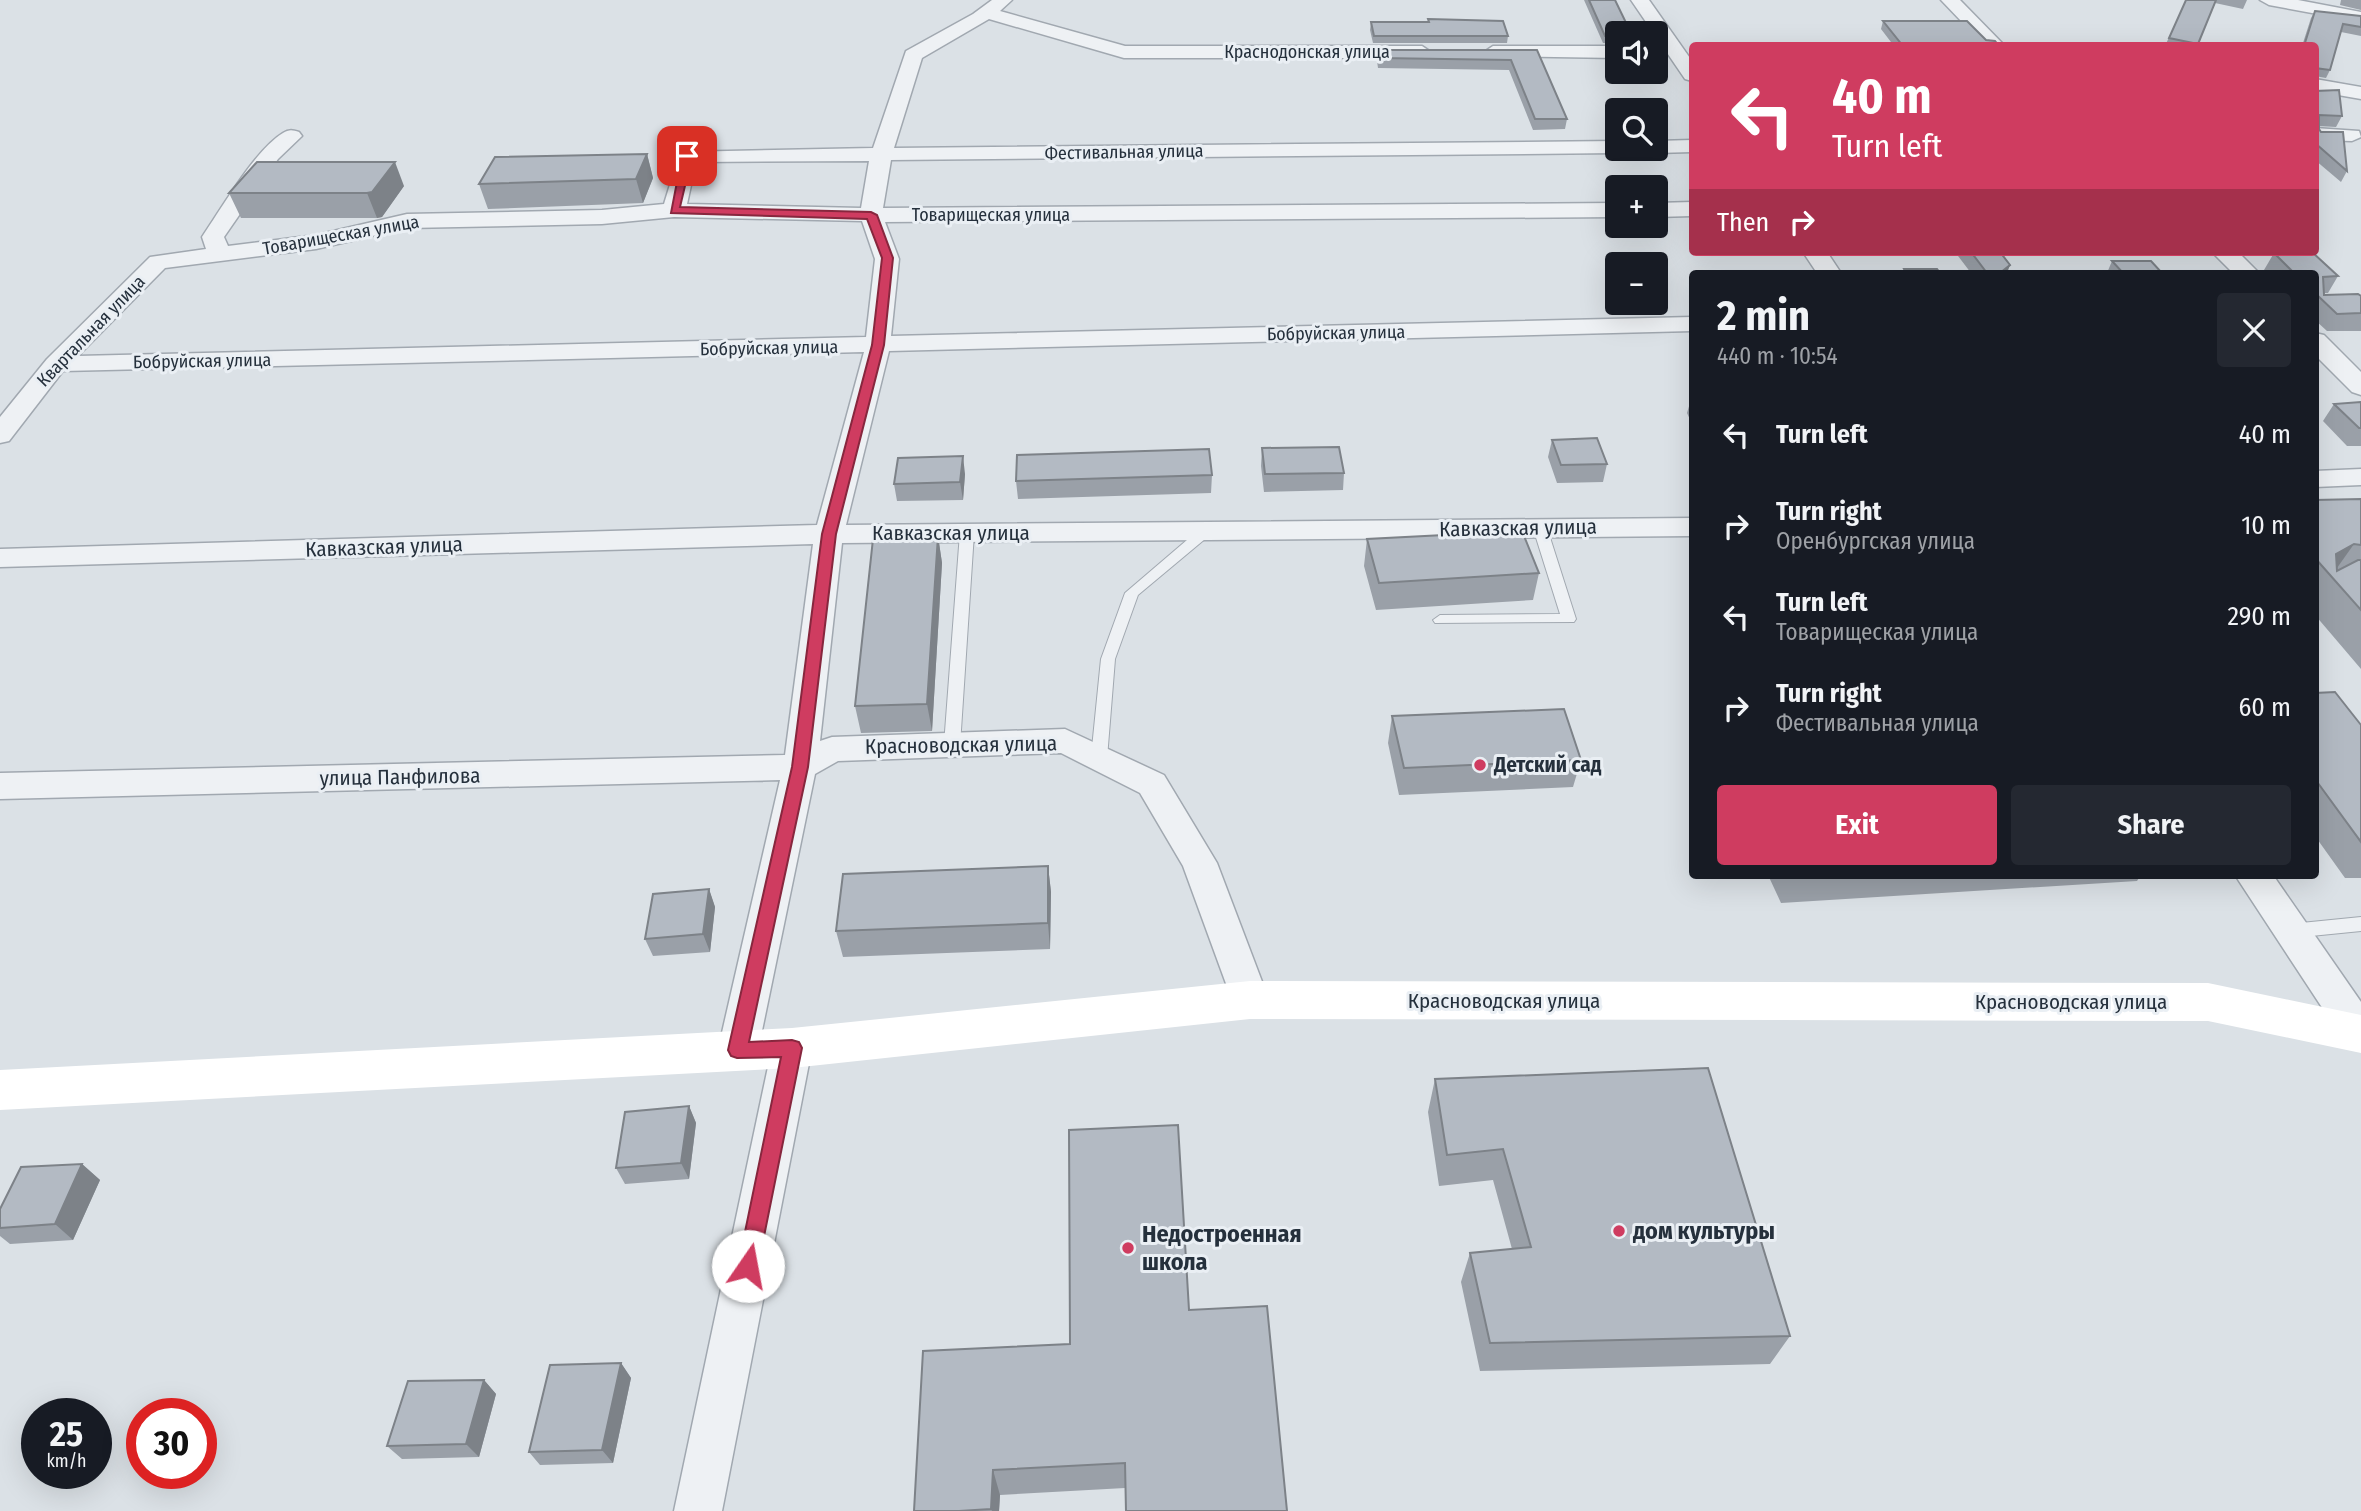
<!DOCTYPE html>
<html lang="en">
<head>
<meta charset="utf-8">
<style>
	body { margin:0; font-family:"Fira Sans Condensed",sans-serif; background:#242831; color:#f1f3f6; height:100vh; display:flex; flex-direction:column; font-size:26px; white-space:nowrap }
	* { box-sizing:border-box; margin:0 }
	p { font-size:23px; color:#9ea1a6 }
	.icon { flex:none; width:38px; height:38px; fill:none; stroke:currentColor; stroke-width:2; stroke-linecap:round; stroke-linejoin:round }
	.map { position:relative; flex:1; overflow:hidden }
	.details { position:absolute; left:1689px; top:270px; width:630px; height:609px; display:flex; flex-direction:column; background:#171b24; border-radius:7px; box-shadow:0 7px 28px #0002 }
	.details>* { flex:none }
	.banner { position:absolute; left:1689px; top:42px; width:630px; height:214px; border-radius:7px; box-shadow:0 7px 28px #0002; background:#cf3c60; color:#fff; overflow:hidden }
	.controls { position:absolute; left:1605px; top:21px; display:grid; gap:14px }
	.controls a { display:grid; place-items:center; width:63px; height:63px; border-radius:7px; background:#171b24; box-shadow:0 7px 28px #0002; font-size:35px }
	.speed { position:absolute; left:21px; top:1398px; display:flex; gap:14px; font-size:35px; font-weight:700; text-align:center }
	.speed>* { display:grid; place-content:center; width:91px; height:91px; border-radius:50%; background:#171b24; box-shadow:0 7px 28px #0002; line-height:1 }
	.speed small { font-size:18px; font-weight:400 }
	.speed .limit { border:10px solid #d22; background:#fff; color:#111 }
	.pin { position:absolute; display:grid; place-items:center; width:60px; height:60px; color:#fff; margin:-30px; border-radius:14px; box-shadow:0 4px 10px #0006 }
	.me { position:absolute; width:77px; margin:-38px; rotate:12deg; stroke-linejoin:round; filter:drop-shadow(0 0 5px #0008) }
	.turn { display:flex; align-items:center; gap:24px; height:147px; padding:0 28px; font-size:32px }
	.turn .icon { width:91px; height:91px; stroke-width:2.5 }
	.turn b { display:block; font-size:49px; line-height:60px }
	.then { display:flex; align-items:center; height:66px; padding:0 28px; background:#0003; gap:14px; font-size:26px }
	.round { display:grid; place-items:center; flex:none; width:74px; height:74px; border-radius:7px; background:#242831 }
	.head { display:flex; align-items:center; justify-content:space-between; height:119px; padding:0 28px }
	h1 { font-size:42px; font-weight:700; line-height:52px }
	.cta { display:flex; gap:14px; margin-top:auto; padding:14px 28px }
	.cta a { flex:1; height:80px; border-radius:7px; background:#cf3c60; color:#fff; font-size:28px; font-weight:700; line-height:80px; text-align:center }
	.cta a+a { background:#242831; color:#f1f3f6 }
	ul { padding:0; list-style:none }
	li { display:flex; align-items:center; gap:21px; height:91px; padding:0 28px }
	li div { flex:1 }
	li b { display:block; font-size:26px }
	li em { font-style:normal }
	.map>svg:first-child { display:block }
</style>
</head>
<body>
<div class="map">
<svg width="2361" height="1511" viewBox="0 0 2361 1511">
	<rect width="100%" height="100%" fill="#dbe1e6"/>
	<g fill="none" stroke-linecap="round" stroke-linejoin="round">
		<defs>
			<path id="lane" d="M1540 524 1547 528 1576 619 1574 622 1435 623 1433 620 1440 615 1560 614 1533 528Z
				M1206 527 1213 531 1211 534 1138 595 1115 659 1107 758 1105 762H1093L1091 758 1101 659 1125 593 1201 528Z
				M967 529 974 533 960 745 952 751 944 745 960 533Z
				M2361 917V931L2291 938 2285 936 2282 931 2285 926 2291 924Z"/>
			<path id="street" d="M992 0H1012L1000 11 1125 46H1422L1431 52 1422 58H1124L989 19 922 58 894 148 1617 141V149H1626L1617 153 891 160 883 208 1617 203V217L885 222 899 259 891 336 1692 317V331L889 351 846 525 1692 518V536L842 543 820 741 832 737 1065 729 1164 775 1217 863 1269 1000 1264 1011 1250 1016 1236 1011 1183 866 1140 793 1061 753 838 761 815 774 758 1050 752 1062 738 1067 724 1062 718 1050 780 780 0 799V773L785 755 813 544 0 567V549L817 525 864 352 63 371 9 441 0 443V417L47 359 150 257 206 249 202 237C222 208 255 150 283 133 289 129 293 130 299 132L302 136 278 159 224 237 228 246 316 235 407 214 602 210 664 204 680 152 873 148 906 51 973 14ZM869 161 861 208 687 204 696 162ZM674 217 862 221 875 259 866 337 78 356 165 268 316 249 407 228 602 224Z
				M1631 0H1649L1692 61V81L1685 79Z
				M1941 0H1960L2005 46H1985Z
				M2260 0H2298L2361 12V22L2269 5Z
				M1493 46H1617V58L1486 56 1484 52Z
				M2315 79 2361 87V99L2315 91Z
				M2315 128 2359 131 2361 137 2352 141 2315 140Z
				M1692 140V152L1656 153 1647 149H1656V141Z
				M1692 202V216L1656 217V203Z
				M1803 252H1827L1841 273H1817Z
				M2212 252H2238L2259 273H2233Z
				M2315 333 2324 335 2361 372V395L2352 392 2315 355Z
				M2361 469V485L2315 487V471Z
				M2235 875H2273L2361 1002V1048L2346 1044Z
				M792 1031 806 1036 812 1048 722 1511H674L772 1048 778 1036Z"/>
		</defs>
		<!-- lane casing -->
		<use href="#lane" stroke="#a1a8b0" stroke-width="2"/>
		<!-- street casing -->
		<use href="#street" stroke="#a1a8b0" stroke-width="3"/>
		<!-- lane -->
		<use href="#lane" fill="#eef1f4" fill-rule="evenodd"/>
		<!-- street -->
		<use href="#street" fill="#eef1f4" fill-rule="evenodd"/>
		<!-- secondary -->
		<path fill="#fff" fill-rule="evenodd" d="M1250 981 2208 983 2361 1015V1053L2208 1021 1250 1019 792 1068 0 1110V1070L792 1028Z"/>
	</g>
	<!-- wall -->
	<path fill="#9aa0a8" d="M1584 0H1615L1617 44 1603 43Z
		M2186 0H2247L2243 9 2215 3 2197 46H2165Z
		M2341 0H2361V10L2340 5Z
		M2315 11 2361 16V36L2341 32 2330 70 2326 78 2315 76V46H2302L2311 18Z
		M1428 19 1508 36 1507 43H1373L1370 30 1371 22H1428Z
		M1883 21 1986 40 1999 46H1894L1881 29Z
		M1378 50H1537L1567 119 1565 129 1533 130 1509 70 1378 68 1377 61Z
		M1617 52V69H1615L1611 61 1613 53Z
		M2315 91 2342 116 2336 127 2319 126V129L2347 171 2341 182 2315 160Z
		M647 154 653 178 643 203 488 209 479 184Z
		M404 186 382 217 377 218H241L229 193Z
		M1955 252H2000L2007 273H1971Z
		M2274 253 2338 276 2328 293H2324V295L2361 296V331H2327L2315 320V273H2267L2264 270Z
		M2112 261 2162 273H2107Z
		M1692 396V424L1687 413Z
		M2361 402V446H2347L2323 421 2334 404Z
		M1552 440 1607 464 1603 482 1557 483 1548 457Z
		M1262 448 1344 473 1343 490 1264 492 1261 466Z
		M965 474 963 500 897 501 894 484Z
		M1212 475 1211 493 1018 499 1016 481Z
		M2361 499V669L2315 615V500Z
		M938 536 942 563 932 731 861 733 855 706Z
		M1367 539 1539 573 1533 600 1376 610 1364 566Z
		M2315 693 2361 725V878H2345L2315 836Z
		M1392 716 1581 760 1573 787 1399 795 1388 743Z
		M1048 866 1051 892 1050 949 843 957 836 931Z
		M1768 875H2141L2137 881 1781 903Z
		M709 889 715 907 710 952 653 956 645 939Z
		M1435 1079 1790 1336 1770 1364 1480 1371 1461 1282 1470 1253 1512 1249 1493 1180 1439 1186 1428 1112Z
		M689 1106 696 1123 689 1179 625 1184 616 1168Z
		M1178 1125 1125 1488 1000 1495 999 1511H914L1070 1344Z
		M82 1164 100 1180 73 1240 10 1244 0 1236V1209Z
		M621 1363 631 1378 613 1463 540 1465 529 1452Z
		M484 1380 496 1394 479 1457 402 1459 387 1446Z"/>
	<!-- shaded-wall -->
	<path fill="#7d8288" d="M647 154 653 178 643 203 636 179Z
		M395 162 404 186 382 217 377 218 367 193Z
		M2010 265 2007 273H2000Z
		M963 456 965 474 963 500 960 482Z
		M938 536 942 563 932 731 927 704Z
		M2354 544 2332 575 2336 554Z
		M1048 866 1051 892 1050 949 1048 923Z
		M709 889 715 907 710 952 703 934Z
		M689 1106 696 1123 689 1179 681 1163Z
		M82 1164 100 1180 73 1240 55 1224Z
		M621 1363 631 1378 613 1463 602 1450Z
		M484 1380 496 1394 479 1457 466 1444Z
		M993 1470 1000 1495 999 1511H992L991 1509Z"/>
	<!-- building -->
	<path fill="#b3bac3" stroke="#7d8288" stroke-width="2" d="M1589 0H1615L1631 33H1617V36H1605Z
		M2186 0H2216L2198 44 2169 38Z
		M2315 11 2361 16V27L2343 24 2330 70 2315 68V46H2304Z
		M1428 19 1503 21 1508 36H1374L1371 22H1429Z
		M1883 21H1967L1986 40 1995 41 1999 46H1903Z
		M1378 50H1537L1567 119H1535L1511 60 1379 58Z
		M1617 52V61L1613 53Z
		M2339 90 2342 116 2319 115V129L2321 132H2343L2347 171 2315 143V91Z
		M647 154 636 179 479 184 495 157Z
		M257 162H395L372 192 367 193H229Z
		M1971 252H2000L2010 265 2000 273H1987Z
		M2312 252 2338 276 2323 277 2324 295 2358 294 2361 296V313L2337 314 2315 293V273H2294L2274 253Z
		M2112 261H2151L2162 273H2123Z
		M1904 269H1937L1940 273H1906Z
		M2361 402V428H2359L2334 404Z
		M1597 438 1607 464 1561 465 1552 440Z
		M1339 447 1344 473 1265 474 1262 448Z
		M1209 449 1212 475 1016 481 1017 455Z
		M963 456 960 482 894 484 898 458Z
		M2361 499V545L2354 544 2336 554 2337 571 2358 560H2361V610L2315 558V500Z
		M1522 531 1539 573 1379 583 1367 539Z
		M938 536 927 704 855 706 873 539Z
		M2335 692 2361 725V842L2315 779V693Z
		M1564 709 1581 760 1404 768 1392 716Z
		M1048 866V923L836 931 843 874Z
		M709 889 703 934 645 939 653 894Z
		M1708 1068 1790 1336 1490 1343 1470 1253 1531 1247 1503 1149 1447 1155 1435 1079Z
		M689 1106 681 1163 616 1168 625 1112Z
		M1178 1125 1189 1310 1267 1306 1287 1511H1126L1125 1463 993 1470 991 1509 959 1511H914L923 1351 1070 1344 1069 1130Z
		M82 1164 55 1224 0 1228V1209L21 1167Z
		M621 1363 602 1450 529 1452 550 1365Z
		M484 1380 466 1444 387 1446 408 1381Z"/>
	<!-- route -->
	<path fill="#cf3c60" stroke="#87273e" stroke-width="2" d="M687 153 692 156 680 207 871 212 877 215 893 258 884 345 836 534 808 767 749 1042 792 1040 799 1042 802 1048 758 1266 755 1273 748 1276 741 1273 738 1266 781 1057 737 1058 731 1056 728 1050 792 767 822 534 872 345 882 258 867 219 671 213 682 156Z"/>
	<!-- markers -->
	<g fill="#cf3c60" stroke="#eaeff4" stroke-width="2.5">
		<circle cx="1480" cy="765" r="7"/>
		<circle cx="1619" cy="1231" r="7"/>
		<circle cx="1128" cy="1248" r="7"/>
	</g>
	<g text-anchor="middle" stroke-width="6" stroke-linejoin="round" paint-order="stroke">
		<!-- far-street labels -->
		<g font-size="18" fill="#25303c" stroke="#eaeff4">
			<text x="1307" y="58">Краснодонская улица</text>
			<text transform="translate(1124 152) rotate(-1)" y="6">Фестивальная улица</text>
			<text x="991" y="221">Товарищеская улица</text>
			<text transform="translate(341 235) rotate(-10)" y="6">Товарищеская улица</text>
			<text transform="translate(91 331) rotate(-46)" y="6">Квартальная улица</text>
			<text transform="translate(1336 333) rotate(-1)" y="6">Бобруйская улица</text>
			<text transform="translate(769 348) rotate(-1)" y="6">Бобруйская улица</text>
			<text transform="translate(202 361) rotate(-1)" y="6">Бобруйская улица</text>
		</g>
		<!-- street labels -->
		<g font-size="21" fill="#25303c" stroke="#eaeff4">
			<text transform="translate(1518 528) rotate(-1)" y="7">Кавказская улица</text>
			<text x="951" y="540">Кавказская улица</text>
			<text transform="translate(384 547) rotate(-2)" y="7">Кавказская улица</text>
			<text transform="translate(961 745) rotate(-1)" y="7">Красноводская улица</text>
			<text transform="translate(400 777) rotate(-1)" y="7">улица Панфилова</text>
			<text x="1504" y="1008">Красноводская улица</text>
			<text x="2071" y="1009">Красноводская улица</text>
		</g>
		<!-- poi labels -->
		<g font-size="21" font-weight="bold" fill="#25303c" stroke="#eaeff4" text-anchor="start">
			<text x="1494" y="772">Детский сад</text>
		</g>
		<!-- near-poi labels -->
		<g font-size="24" font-weight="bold" fill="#25303c" stroke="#eaeff4" text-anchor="start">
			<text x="1633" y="1239">дом культуры</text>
			<text x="1142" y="1242">Недостроенная<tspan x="1142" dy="28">школа</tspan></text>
		</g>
	</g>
</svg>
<div class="controls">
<a><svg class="icon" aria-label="sound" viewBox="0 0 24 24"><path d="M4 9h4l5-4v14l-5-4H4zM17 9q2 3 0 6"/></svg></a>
<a><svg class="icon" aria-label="search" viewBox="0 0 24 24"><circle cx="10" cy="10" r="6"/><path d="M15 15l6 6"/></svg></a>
<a>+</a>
<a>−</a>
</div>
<div class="speed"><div>25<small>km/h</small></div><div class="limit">30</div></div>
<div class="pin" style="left:687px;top:156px;background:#d93025"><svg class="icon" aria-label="arrive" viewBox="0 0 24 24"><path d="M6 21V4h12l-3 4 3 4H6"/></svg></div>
<svg class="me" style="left:748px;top:1266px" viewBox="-20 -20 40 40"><circle r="19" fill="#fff"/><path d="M0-13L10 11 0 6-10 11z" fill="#cf3c60"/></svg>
<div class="banner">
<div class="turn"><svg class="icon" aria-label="left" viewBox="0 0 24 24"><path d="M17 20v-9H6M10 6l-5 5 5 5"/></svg><div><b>40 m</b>Turn left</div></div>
<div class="then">Then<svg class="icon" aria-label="right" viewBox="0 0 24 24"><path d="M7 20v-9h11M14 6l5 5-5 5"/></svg></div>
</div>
<section class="details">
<div class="head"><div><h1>2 min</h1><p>440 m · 10:54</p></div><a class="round"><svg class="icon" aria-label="close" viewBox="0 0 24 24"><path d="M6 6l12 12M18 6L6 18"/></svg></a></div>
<ul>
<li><svg class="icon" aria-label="left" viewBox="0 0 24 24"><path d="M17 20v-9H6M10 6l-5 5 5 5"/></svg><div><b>Turn left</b></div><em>40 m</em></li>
<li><svg class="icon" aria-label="right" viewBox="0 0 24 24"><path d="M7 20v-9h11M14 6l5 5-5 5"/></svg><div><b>Turn right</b><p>Оренбургская улица</p></div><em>10 m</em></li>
<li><svg class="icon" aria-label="left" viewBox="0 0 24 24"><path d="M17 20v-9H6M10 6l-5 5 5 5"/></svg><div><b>Turn left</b><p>Товарищеская улица</p></div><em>290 m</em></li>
<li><svg class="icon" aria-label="right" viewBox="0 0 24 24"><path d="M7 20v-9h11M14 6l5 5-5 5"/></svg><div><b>Turn right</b><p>Фестивальная улица</p></div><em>60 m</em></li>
</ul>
<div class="cta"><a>Exit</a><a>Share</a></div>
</section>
</div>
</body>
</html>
